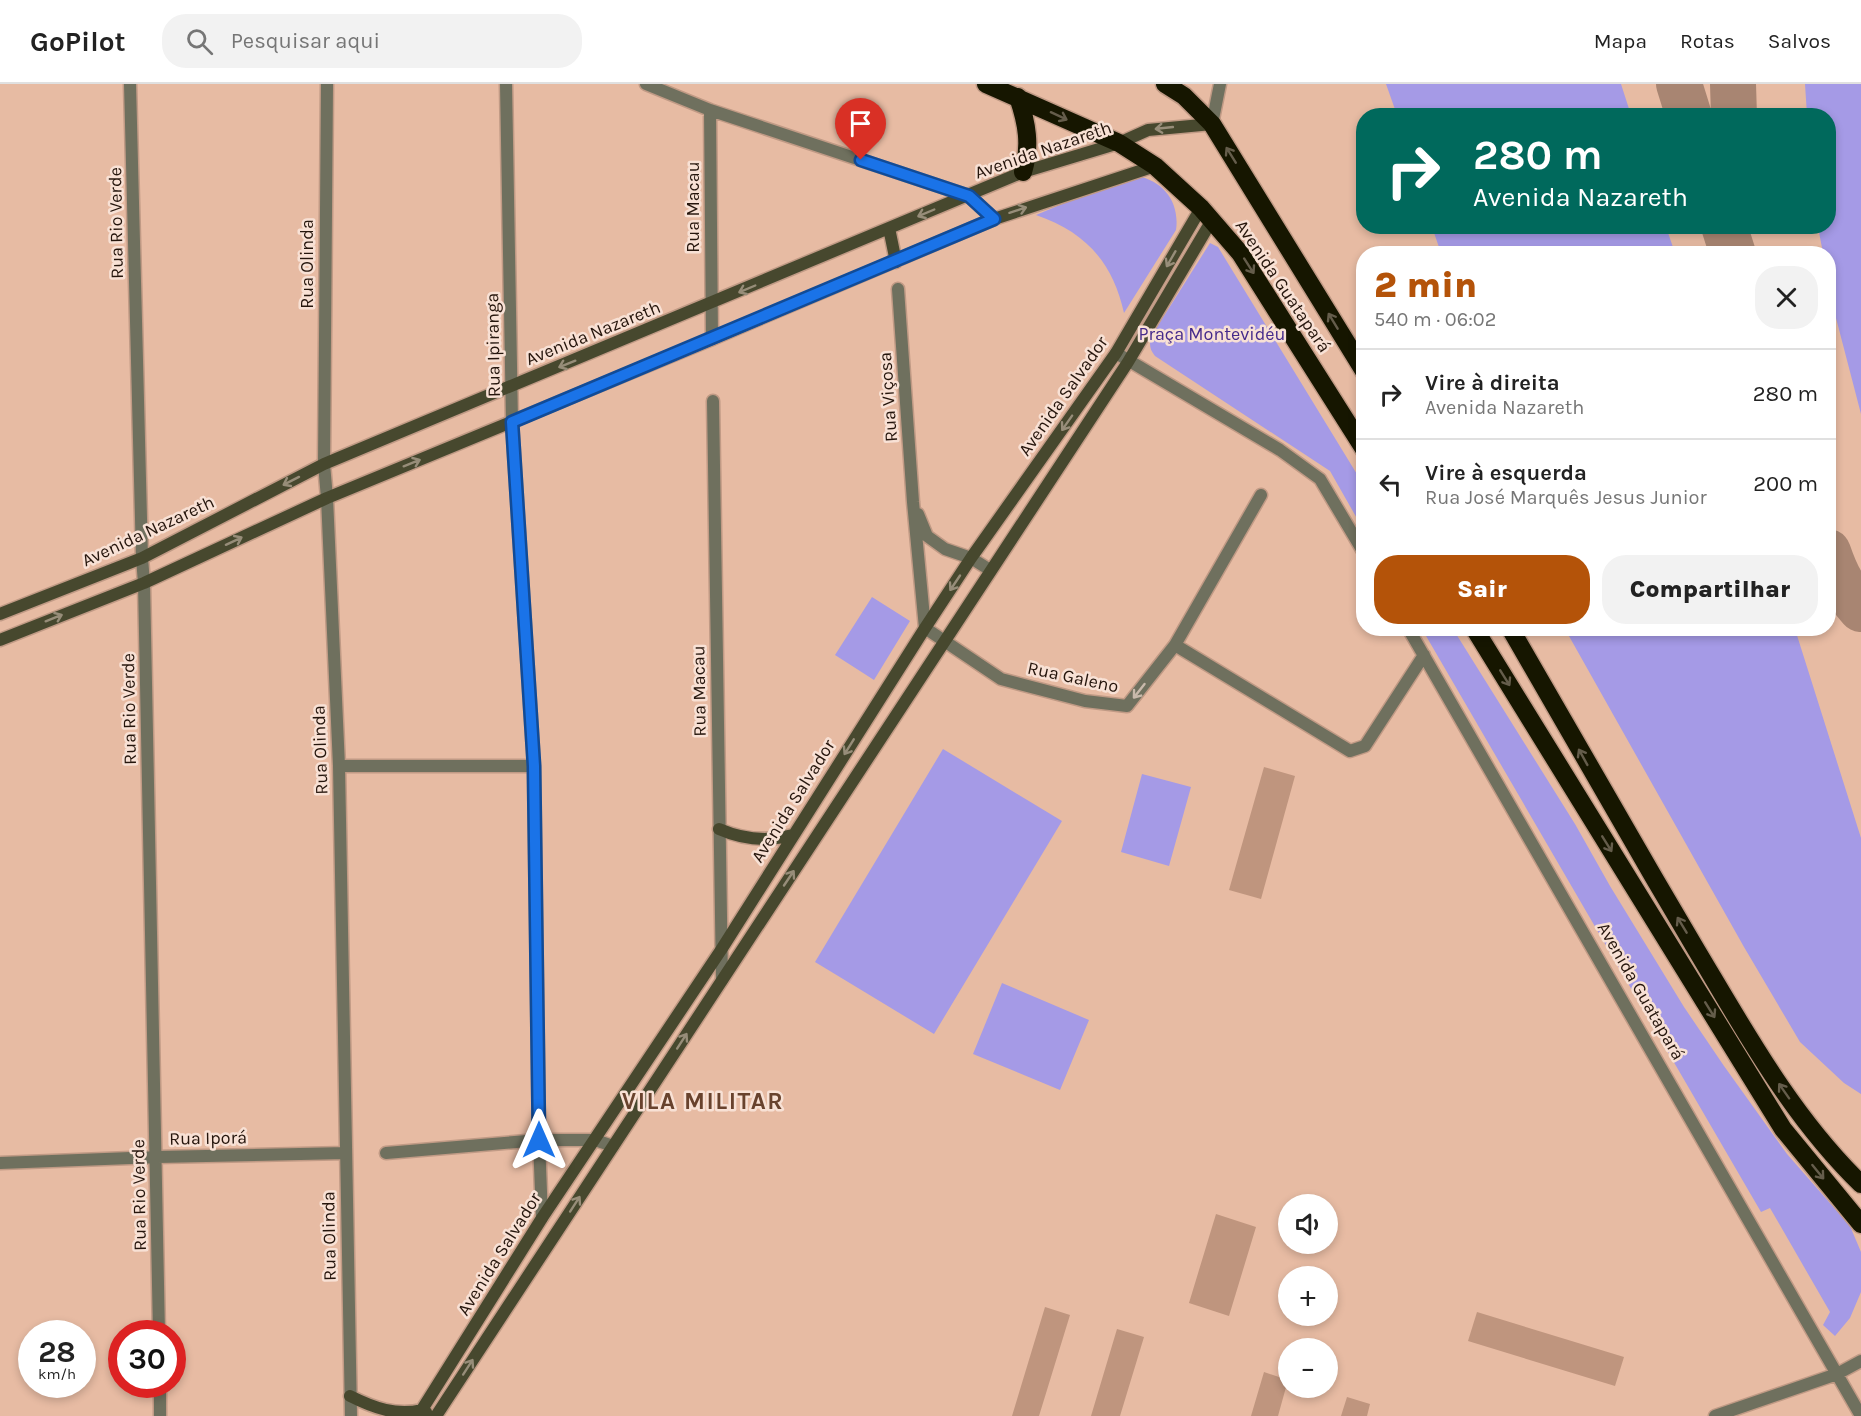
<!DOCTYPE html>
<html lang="pt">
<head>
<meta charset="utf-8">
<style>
	body { margin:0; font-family:Karla,sans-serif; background:#f2f2f2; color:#222; height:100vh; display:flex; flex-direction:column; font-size:22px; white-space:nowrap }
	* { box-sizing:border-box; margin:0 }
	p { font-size:20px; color:#767676 }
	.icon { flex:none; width:33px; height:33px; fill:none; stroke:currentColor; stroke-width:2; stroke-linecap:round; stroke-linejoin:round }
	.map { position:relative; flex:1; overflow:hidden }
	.panel { position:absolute; left:1356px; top:162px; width:480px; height:390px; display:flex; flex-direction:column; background:#fff; border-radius:24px; box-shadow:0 3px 9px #0003 }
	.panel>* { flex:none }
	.guide { position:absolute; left:1356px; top:24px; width:480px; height:126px; border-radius:24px; box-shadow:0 3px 9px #0003; background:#00695c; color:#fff; overflow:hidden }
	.buttons { position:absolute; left:1278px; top:1110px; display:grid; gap:12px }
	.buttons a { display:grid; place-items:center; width:60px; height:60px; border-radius:50%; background:#fff; box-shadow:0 3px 9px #0003; font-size:30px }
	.speed { position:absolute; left:18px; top:1236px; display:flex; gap:12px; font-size:30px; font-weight:700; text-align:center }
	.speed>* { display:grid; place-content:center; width:78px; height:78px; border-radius:50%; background:#fff; box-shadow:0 3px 9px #0003; line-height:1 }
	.speed small { font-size:15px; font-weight:400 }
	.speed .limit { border:9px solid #d22; background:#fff; color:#111 }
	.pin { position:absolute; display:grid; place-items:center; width:51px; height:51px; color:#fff; margin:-62px -26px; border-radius:50% 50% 50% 0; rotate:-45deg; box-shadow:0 0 6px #0007 }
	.pin .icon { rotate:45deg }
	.me { position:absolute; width:66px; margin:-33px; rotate:0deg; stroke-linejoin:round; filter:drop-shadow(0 0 4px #0008) }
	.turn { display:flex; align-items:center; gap:21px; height:126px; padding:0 18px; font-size:27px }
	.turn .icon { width:78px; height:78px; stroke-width:2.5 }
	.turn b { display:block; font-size:42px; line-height:51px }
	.round { display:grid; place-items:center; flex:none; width:63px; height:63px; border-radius:24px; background:#f2f2f2 }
	.summary { display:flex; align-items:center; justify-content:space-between; height:102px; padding:0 18px }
	h1 { font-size:36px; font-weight:800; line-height:45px; color:#b45309 }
	.primary-button { display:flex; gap:12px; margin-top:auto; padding:12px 18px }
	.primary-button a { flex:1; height:69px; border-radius:24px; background:#b45309; color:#fff; font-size:24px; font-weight:800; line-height:69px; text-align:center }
	.primary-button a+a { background:#f2f2f2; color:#222 }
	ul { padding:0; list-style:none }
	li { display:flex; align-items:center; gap:18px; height:90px; padding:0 18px; border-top:2px solid #e0e0e0 }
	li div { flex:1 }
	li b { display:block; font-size:22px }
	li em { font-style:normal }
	header { display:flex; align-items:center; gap:36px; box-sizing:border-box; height:84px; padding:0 30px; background:#fff; border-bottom:2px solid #e0e0e0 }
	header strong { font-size:28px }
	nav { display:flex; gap:33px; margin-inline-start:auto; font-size:21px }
	.search { width:420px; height:54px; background:#f2f2f2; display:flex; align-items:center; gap:15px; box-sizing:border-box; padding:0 21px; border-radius:24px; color:#767676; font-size:22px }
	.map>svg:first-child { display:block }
</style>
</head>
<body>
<header>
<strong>GoPilot</strong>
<div class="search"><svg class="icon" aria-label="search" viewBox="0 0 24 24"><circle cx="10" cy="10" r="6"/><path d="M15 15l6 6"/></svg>Pesquisar aqui</div>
<nav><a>Mapa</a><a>Rotas</a><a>Salvos</a></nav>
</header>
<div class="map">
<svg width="1861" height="1332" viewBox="0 0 1861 1332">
	<rect width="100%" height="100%" fill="#e7bba3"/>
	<!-- green -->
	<path fill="#a59ae6" d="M1386 0H1621L1631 31H1397Z
		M1805 0H1861V330L1830 211 1828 170 1823 169 1818 143 1828 142V32L1807 31Z
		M1137 92C1164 97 1180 119 1176 146L1124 229C1113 179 1086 148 1036 131L1127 93Z
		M1432 143H1666L1675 169H1441Z
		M1210 159 1218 163 1363 400V445L1330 387 1155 272C1149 265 1149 259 1152 251Z
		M872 513 910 537 874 596 835 571Z
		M1422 545H1453L1575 740 1610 802 1684 923 1724 982 1787 1070 1850 1142 1861 1168V1208L1850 1234 1835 1252 1823 1241 1830 1228 1770 1124 1761 1128Z
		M1565 545H1795L1861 754V1010L1844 999 1800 958 1744 863Z
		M943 665 1062 737 934 950 815 878Z
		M1142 690 1191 703 1169 782 1121 768Z
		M1002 899 1089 936 1060 1006 973 970Z"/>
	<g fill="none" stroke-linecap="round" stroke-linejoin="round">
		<!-- taxiway -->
		<path stroke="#a88572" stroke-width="46" d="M1679 0 1689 32
			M1733 0 1734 32
			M1724 142 1733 170
			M1828 468C1837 494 1843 504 1861 525"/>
	</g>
	<!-- building -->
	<path fill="#bf957e" d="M1264 683 1295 692 1261 815 1229 806Z
		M1216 1130 1256 1143 1229 1232 1189 1219Z
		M1045 1223 1070 1231 1039 1332H1012Z
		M1477 1228 1624 1273 1615 1302 1468 1257Z
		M1117 1245 1144 1253 1120 1332H1091Z
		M1264 1288 1288 1296 1278 1332H1251Z
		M1347 1313 1370 1320 1367 1332H1341Z"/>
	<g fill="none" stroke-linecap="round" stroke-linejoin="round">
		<defs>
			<path id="street" d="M130 0 142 474 144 499 159 1250
				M327 0 324 380 327 414 339 682 351 1332
				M506 0 512 338 534 682 539 1056 542 1134
				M646 0 710 26 969 112 994 135
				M710 26 712 255
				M1212 40 1220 0
				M898 205 913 418 925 544 1001 595 1085 617 1127 622 1175 561
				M1116 269 1280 366 1320 395 1364 469
				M713 317 722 896
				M1261 411 1175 561 1350 667 1365 662 1424 571
				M918 430 927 452 945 465 971 474 990 486
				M1408 544 1861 1332
				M339 682H534
				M386 1069 539 1056H595L613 1062
				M0 1079 157 1073 346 1069
				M160 1300V1332
				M1715 1332 1837 1290 1861 1277"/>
			<path id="secondary" d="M889 144 896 178
				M0 530 142 474 324 380 1023 88 1119 59 1148 46 1212 40
				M0 556 144 499 327 414 712 255 994 135 1155 82
				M719 745C744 756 767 758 793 751
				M350 1312C374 1324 396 1332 422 1326L426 1328
				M418 1332 542 1134 721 866 925 544 971 474 1116 269 1201 124
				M436 1332 1128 278 1212 136"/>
			<path id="highway" d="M986 0 1119 59 1155 82 1201 124 1240 169 1364 365
				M1165 0 1184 12 1212 40 1364 287
				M1018 13C1027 39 1031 62 1023 88
				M1474 544 1783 1045 1861 1140
				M1510 544C1572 653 1634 760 1697 867 1746 949 1792 1033 1861 1100"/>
		</defs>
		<!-- street casing -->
		<use href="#street" stroke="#c09a85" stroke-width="15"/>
		<!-- secondary casing -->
		<use href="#secondary" stroke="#c09a85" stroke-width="15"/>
		<!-- highway casing -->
		<use href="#highway" stroke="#c09a85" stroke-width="21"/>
		<!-- street -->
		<use href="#street" stroke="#6f705e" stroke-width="12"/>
		<!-- secondary -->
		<use href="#secondary" stroke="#47482e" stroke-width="12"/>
		<!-- highway -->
		<use href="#highway" stroke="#161600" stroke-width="18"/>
	</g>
	<!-- one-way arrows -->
	<defs><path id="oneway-shaft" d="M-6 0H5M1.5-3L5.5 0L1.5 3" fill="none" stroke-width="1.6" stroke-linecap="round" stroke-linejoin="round" transform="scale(1.5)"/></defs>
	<g stroke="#655d4b">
		<use href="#oneway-shaft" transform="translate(1059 32) rotate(25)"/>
		<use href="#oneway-shaft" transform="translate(1231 71) rotate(-122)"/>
		<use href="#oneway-shaft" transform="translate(1249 182) rotate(57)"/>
		<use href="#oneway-shaft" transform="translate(1333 237) rotate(-121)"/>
		<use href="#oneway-shaft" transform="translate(1505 594) rotate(58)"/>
		<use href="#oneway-shaft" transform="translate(1583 673) rotate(-119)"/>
		<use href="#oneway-shaft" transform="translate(1607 760) rotate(58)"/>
		<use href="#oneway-shaft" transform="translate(1682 841) rotate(-121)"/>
		<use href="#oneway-shaft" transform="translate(1710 926) rotate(58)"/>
		<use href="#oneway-shaft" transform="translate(1784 1007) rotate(-125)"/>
		<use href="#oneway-shaft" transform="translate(1818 1088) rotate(51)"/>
	</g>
	<g stroke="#978d79">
		<use href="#oneway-shaft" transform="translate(1164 44) rotate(174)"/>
		<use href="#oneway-shaft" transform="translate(1018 126) rotate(-18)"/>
		<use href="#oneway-shaft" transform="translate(926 129) rotate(157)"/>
		<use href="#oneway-shaft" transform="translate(1171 175) rotate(120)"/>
		<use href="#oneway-shaft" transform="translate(747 205) rotate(157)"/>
		<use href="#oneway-shaft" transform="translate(567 280) rotate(158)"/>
		<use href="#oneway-shaft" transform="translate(1067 339) rotate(125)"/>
		<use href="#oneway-shaft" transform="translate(412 379) rotate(-22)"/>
		<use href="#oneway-shaft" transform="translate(291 397) rotate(153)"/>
		<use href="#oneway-shaft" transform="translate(234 457) rotate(-25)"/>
		<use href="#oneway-shaft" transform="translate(955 499) rotate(124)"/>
		<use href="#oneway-shaft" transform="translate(54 534) rotate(-22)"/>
		<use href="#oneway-shaft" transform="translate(849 663) rotate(122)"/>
		<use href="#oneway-shaft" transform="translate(789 794) rotate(-56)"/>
		<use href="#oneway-shaft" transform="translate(682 957) rotate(-57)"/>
		<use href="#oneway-shaft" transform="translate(575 1120) rotate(-57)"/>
		<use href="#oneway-shaft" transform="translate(468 1283) rotate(-57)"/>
	</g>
	<use stroke="#c8b9ab" href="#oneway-shaft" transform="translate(1139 607) rotate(128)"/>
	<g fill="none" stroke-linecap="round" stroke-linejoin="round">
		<defs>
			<path id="route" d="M539 1056 534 682 512 338 994 135 969 112 861 76"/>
		</defs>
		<!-- route casing -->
		<use href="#route" stroke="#114b97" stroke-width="15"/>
		<!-- route -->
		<use href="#route" stroke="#1a73e8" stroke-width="10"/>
	</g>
	<g text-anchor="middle" stroke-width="5" stroke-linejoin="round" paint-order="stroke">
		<!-- street labels -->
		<g font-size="18" fill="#25150c" stroke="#f8e1d5">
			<text transform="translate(1043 66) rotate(-19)" y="6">Avenida Nazareth</text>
			<text transform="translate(693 123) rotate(-90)" y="6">Rua Macau</text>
			<text transform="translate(116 139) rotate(-91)" y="6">Rua Rio Verde</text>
			<text transform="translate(307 180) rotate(-90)" y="6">Rua Olinda</text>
			<text transform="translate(1283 202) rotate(56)" y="6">Avenida Guatapará</text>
			<text transform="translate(593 249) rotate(-22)" y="6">Avenida Nazareth</text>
			<text transform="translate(493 261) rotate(-91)" y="6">Rua Ipiranga</text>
			<text transform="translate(1063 312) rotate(-55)" y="6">Avenida Salvador</text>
			<text transform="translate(888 313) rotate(-94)" y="6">Rua Viçosa</text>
			<text transform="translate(148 447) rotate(-25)" y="6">Avenida Nazareth</text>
			<text transform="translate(1073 593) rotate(12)" y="6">Rua Galeno</text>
			<text transform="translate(699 607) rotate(-91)" y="6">Rua Macau</text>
			<text transform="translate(129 625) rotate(-91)" y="6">Rua Rio Verde</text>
			<text transform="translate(320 666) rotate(-92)" y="6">Rua Olinda</text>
			<text transform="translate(793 717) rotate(-58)" y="6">Avenida Salvador</text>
			<text transform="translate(1641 907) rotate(60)" y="6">Avenida Guatapará</text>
			<text transform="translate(208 1054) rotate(-1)" y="6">Rua Iporá</text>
			<text transform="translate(139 1111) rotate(-91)" y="6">Rua Rio Verde</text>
			<text transform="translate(329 1152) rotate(-91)" y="6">Rua Olinda</text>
			<text transform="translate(499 1170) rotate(-58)" y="6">Avenida Salvador</text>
		</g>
		<!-- park labels -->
		<g font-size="18" fill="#452a8b" stroke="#f8e1d5">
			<text x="1212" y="256">Praça Montevidéu</text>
		</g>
		<!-- district labels -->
		<g font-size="24" font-weight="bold" letter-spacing="1.5" fill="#68422d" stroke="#f8e1d5">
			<text x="703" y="1025">VILA MILITAR</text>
		</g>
	</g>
</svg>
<div class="buttons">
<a><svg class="icon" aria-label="sound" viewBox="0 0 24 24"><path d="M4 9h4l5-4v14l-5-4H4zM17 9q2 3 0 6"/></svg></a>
<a>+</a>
<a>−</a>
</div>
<div class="speed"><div>28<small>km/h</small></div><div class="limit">30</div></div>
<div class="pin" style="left:861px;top:76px;background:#d93025"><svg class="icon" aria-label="arrive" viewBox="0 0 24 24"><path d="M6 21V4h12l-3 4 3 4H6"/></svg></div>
<svg class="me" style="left:539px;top:1056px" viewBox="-20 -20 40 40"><path d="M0-17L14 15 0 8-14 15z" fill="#1a73e8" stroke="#fff" stroke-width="4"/></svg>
<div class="guide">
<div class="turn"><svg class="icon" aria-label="right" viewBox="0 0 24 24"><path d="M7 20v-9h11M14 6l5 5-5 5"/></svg><div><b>280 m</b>Avenida Nazareth</div></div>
</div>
<section class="panel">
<div class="summary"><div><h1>2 min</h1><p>540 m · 06:02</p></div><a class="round"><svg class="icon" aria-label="close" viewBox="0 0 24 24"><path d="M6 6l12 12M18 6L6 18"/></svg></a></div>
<ul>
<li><svg class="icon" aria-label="right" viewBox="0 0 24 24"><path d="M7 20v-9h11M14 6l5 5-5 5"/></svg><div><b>Vire à direita</b><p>Avenida Nazareth</p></div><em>280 m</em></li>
<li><svg class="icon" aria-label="left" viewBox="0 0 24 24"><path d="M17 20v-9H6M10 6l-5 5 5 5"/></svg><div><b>Vire à esquerda</b><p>Rua José Marquês Jesus Junior</p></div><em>200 m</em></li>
</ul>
<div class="primary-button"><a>Sair</a><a>Compartilhar</a></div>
</section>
</div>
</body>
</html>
